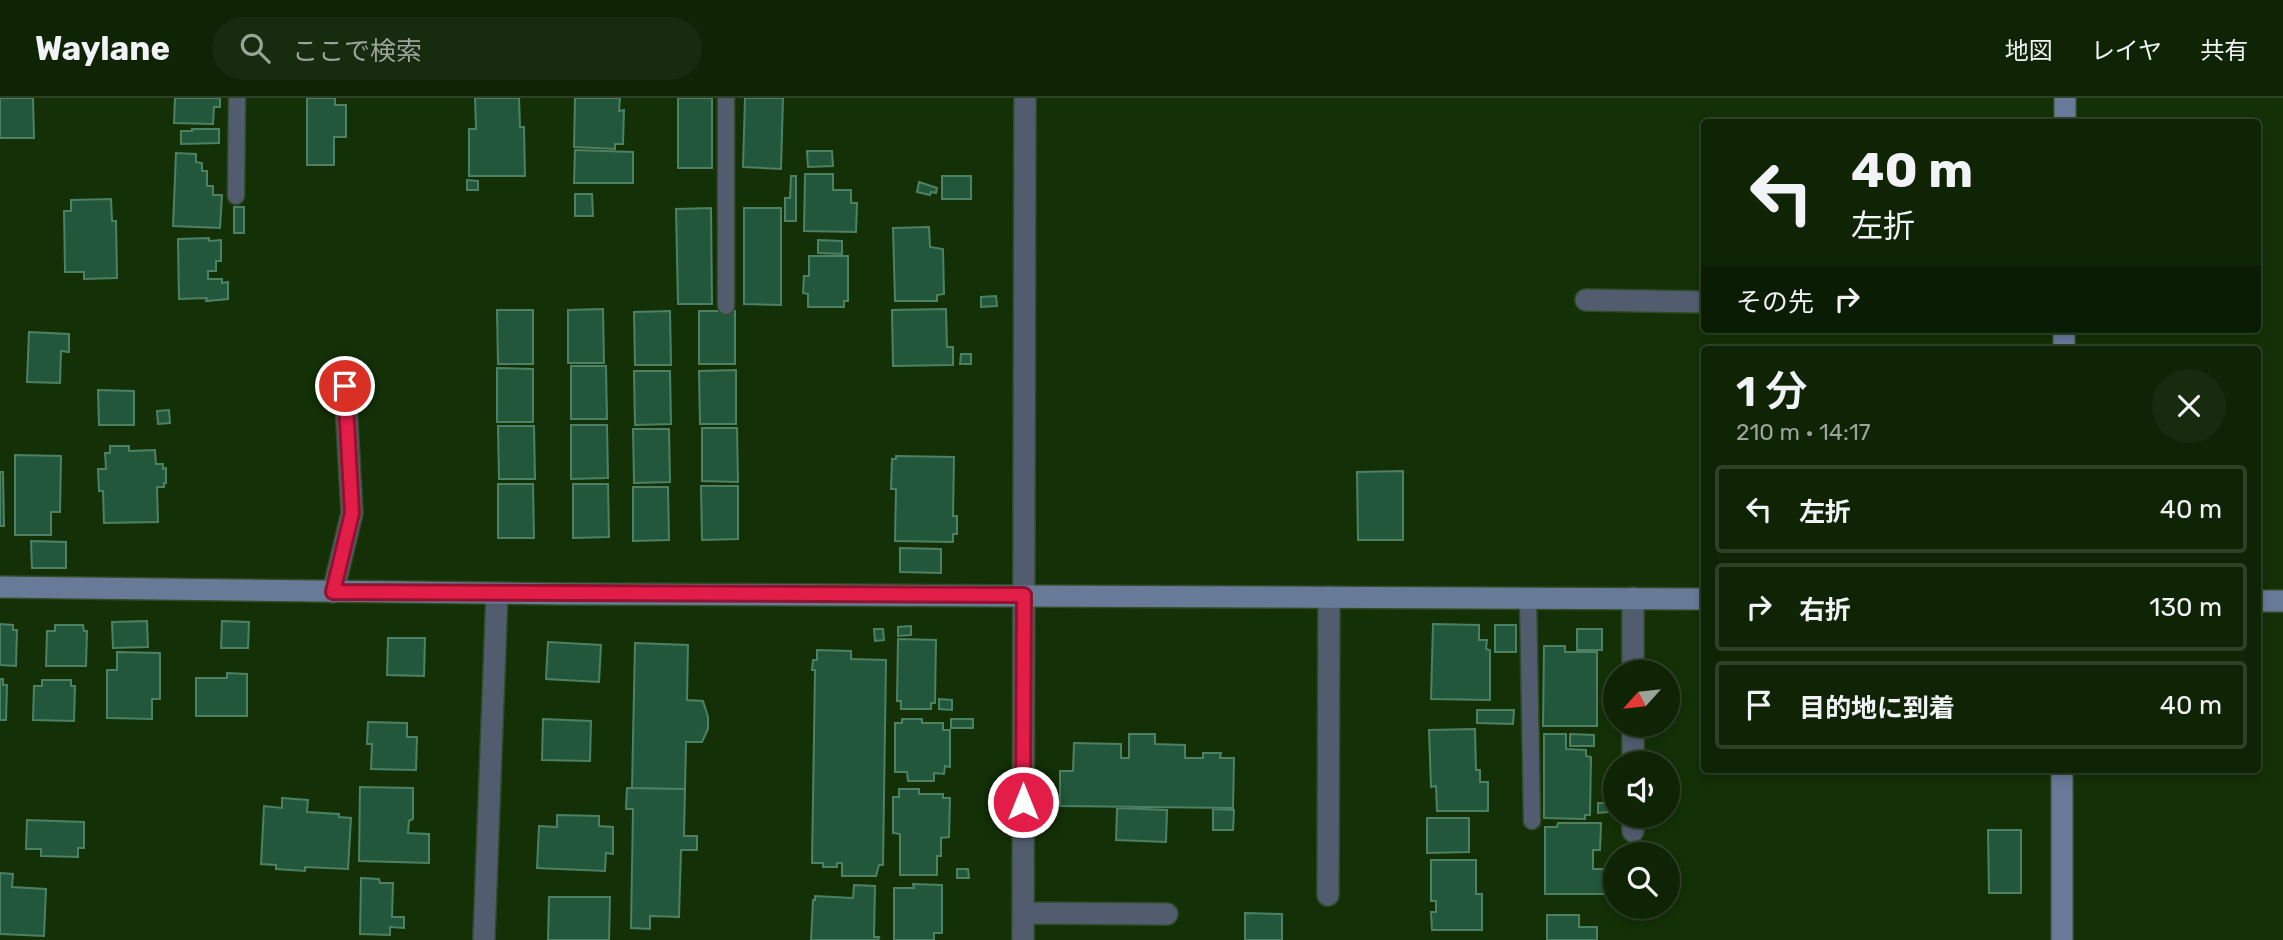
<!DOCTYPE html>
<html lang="ja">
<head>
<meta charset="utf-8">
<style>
	body { margin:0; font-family:Rubik,"Noto Sans JP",sans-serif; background:#172c0f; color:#f1f3f6; height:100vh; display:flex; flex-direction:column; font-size:26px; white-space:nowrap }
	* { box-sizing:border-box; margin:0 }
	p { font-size:23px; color:#9ba49a }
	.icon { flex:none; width:38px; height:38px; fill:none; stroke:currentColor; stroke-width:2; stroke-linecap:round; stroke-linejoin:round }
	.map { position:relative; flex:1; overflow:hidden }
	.sheet { position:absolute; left:1701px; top:248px; width:560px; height:427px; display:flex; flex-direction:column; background:#0e2405; border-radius:7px; box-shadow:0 4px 10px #0003,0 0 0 2px #2e4127 }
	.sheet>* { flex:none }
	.hud { position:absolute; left:1701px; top:21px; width:560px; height:214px; border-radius:7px; box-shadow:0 4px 10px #0003,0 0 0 2px #2e4127; background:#0e2405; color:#f1f3f6; overflow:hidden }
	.needle { width:46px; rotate:243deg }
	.buttons { position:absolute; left:1603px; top:562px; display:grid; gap:14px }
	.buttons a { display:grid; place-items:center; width:77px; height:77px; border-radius:50%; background:#0e2405; box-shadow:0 4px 10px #0003,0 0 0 2px #2e4127; font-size:35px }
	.pin { position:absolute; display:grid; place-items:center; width:60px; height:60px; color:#fff; margin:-30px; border:4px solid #fff; border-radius:50%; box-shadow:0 2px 7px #0007 }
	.me { position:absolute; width:77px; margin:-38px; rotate:0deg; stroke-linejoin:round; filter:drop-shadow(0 0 5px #0008) }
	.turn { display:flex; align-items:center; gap:24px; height:147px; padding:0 35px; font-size:32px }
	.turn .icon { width:91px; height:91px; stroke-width:2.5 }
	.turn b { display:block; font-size:49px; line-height:60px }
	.then { display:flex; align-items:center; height:66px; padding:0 35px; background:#0003; gap:14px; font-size:26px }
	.round { display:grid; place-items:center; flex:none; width:74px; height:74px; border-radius:37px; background:#172c0f }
	.overview { display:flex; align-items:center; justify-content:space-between; height:119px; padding:0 35px }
	h1 { font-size:42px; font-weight:600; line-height:52px }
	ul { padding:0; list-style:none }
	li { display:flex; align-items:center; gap:21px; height:88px; margin:0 14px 10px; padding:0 21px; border:4px solid #2e4127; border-radius:7px }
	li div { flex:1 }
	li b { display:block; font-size:26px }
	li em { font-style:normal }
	header { display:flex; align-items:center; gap:42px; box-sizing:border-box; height:98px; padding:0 35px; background:#0e2405; border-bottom:2px solid #2e4127 }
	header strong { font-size:33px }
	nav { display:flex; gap:38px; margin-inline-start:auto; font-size:24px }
	.search { width:490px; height:63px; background:#172c0f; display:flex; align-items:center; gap:18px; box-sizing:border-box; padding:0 24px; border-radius:38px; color:#9ba49a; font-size:26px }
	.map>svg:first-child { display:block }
</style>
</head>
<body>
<header>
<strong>Waylane</strong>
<div class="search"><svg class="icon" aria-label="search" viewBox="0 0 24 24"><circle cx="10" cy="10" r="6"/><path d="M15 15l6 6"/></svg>ここで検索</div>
<nav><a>地図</a><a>レイヤ</a><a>共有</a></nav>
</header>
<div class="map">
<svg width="2283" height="842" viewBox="0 0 2283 842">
	<rect width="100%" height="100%" fill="#133007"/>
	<!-- building -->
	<path fill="#22573b" stroke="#4d8163" stroke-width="2" d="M0 0H33L34 40H0Z
		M175 0H220V9H214L213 26 174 25Z
		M307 0H335V7H346V39H334V67H307Z
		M475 0H519L520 29H524L525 78H469V31H476Z
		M575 0H620L619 13 624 12 623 46H615V51L574 49Z
		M678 0H712V70H678Z
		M745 0H783L781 71 743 69Z
		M192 31H219V45L181 46V33H192Z
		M575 52 633 54V85H574Z
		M807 53H832L833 68 808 69Z
		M176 55 196 56V64L202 65V73H207V88H213V97H222L220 130 173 128Z
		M805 76H833V92H851V105H857L856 134 804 133Z
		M791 78H796V123H785V100H790Z
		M942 78H971V101H942Z
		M467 82 478 83V92H467Z
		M919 84 937 90 936 95 931 94 930 97 917 94Z
		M575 96H592L593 118H575Z
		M111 101 112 123H116L117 180 84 181V174H65L64 113H71V102Z
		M234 109H244V135H234Z
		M711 110 712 206H678L676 111Z
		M744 110H781V207L744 206Z
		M929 129 930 149 943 151 944 196 937 197V203H895L893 130Z
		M209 140V143L221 142V163H216V173H208V181H222V185L228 184V201L206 203 207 200 179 201 178 141Z
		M818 142 842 143V156L818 155Z
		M809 158H848V203H844V209H808V196L803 195 804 178H809Z
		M996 198 997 208 981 209V199Z
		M603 211 604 265H568V212Z
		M946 211 947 249H953V267L893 268 892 212Z
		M497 212H533V266H498Z
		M670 213 671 267H635L634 214Z
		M699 213H735V266H699Z
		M29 234 69 236V254L61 253 60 285 27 284Z
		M961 256H971V266H960Z
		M571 268H606L607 321H571Z
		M497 270 533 271V324H497Z
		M736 272V326H700L699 273Z
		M634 273H670L671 326 635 327Z
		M98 292 134 293V327H99Z
		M169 312 170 325 158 326 157 313Z
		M571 327H607L608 380 571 381Z
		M498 328H534L535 381H499Z
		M702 330H737L738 384 702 383Z
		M633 331H669L670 384 634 385Z
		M110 348H129V353L155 352 156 366H163V371L166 370V385H164V389H157L158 424 104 425 103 393H99L98 371H106L105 355H110Z
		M15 357 61 358 60 414H51V437H15Z
		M896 358 954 359 953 418H957V436H953V444L895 443 896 391H891L892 361H896Z
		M1403 373V442H1358L1357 374Z
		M0 374H3L4 428H0Z
		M498 386H533L534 440H498Z
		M573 386H608L609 439 573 440Z
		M701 388H738V441L702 442Z
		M633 389H668L669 442 633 443Z
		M31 443 66 444V470H32Z
		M900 450 941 451V475L900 474Z
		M147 523 148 549 113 550 112 524Z
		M222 523 249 524 248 550H221Z
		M0 526 13 527V532H17L16 568 0 567Z
		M1433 526 1479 527V542H1487L1486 551 1490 552V602L1431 601Z
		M55 527H83L84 533H87L86 568H46L47 533H55Z
		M1495 527H1516V554H1495Z
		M911 528V537L898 538V529Z
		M874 531H883L884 542 875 543Z
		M1577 531H1602V552H1577Z
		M388 540H425L424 578 387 577Z
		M898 541 936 542 935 605H931V611H901V603H897Z
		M548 544 601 547 599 584 546 581Z
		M635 545 688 547 687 602 703 603 708 619V631L702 644H686L685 691 632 690Z
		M1544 548H1565V554H1597V628H1543Z
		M817 552 851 553V561L886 562 883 767H879L876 778H842V765H837V769H823V765H812L815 572H812L813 562H817Z
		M117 554 160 555V601H152V621L107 620V572H117Z
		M227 575 247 576V618H196V580H227Z
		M0 581H3V587H7L6 622H0Z
		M42 582H71V588H75L74 623 33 622 34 588H42Z
		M939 601 952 602V612L939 611Z
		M1477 612H1514L1513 626 1477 625Z
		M543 621 591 623 590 663 542 662Z
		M902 621H922V625H943V632H950V669L945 668 944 676 934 675V683H908L907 674H895V625H902Z
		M951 621H973V630H951Z
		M368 624 407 625V639H417L416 672 371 671 372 646H367Z
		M1475 631 1476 672H1480V684H1488V713H1437L1436 688 1431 689 1429 632Z
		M1129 636H1155V646L1185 647V660H1203V655H1221L1220 660H1234L1233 710 1060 708V673H1073L1074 645 1121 646V660H1129Z
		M1544 636H1566V651L1586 652V658L1591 659 1590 717H1585V721L1544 720Z
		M1570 636 1594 637V648H1570Z
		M360 689 413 690V721L409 723 408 735 429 736V765L359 763Z
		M627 690 685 691 684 738H697V752H681L679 819 650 818V831L631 830 633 711H626Z
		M899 691H919V696H943V700H950L949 739 941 740V758H937V777H900V736L893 735V699H899Z
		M282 700 308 702 307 714 339 716V719L351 720 348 771 305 769V773L276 771V767L261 766 264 708 282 710Z
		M1598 705H1608V714L1598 715Z
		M1117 710 1167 712 1166 744 1116 742Z
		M1213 711 1234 712 1233 732H1213Z
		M557 717 599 718V728L613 729V756L606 755 605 773 537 770 539 728 557 729Z
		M1427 720H1469V754L1427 755Z
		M27 722 84 724V750H78V759L41 758V751H26Z
		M1558 725H1601L1600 752H1593V771H1613V767L1615 768V796H1545V729H1557Z
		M1988 732H2021V795H1989Z
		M1431 762H1476V796H1482V832H1432L1431 814H1436V803H1431Z
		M957 771H968L969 780H957Z
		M0 775 13 776 12 789 46 791 44 838 0 836Z
		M361 780 379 781 380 785H393L392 819H404V830L390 829V837L360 836Z
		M913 786 942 787V835H934V842H894V790H914Z
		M854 787 875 788 874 839H879L878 842H811L813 802H815V798L853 800Z
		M549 799H610L609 842H548Z
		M1245 815 1282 816V842H1245Z
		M1547 817H1579V829H1597V842H1547Z"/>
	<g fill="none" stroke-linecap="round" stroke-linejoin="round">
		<defs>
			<path id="lane" d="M236 98 237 0
				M726 208V0
				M1528 499 1532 723"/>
			<path id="street" d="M1586 202 1704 204
				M333 494 352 415 345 288
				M1633 500V574
				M1633 626V665
				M1633 718V733
				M1328 797 1329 499
				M1023 815 1167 816
				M484 839 497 495
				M1023 842 1025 0"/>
			<path id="secondary" d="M2065 24V0
				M2064 252V231
				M0 489 566 496 1704 501
				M2258 503H2283
				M2062 842V672"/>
		</defs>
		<!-- lane casing -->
		<use href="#lane" stroke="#304b25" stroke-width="19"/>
		<!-- street casing -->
		<use href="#street" stroke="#304b25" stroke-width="24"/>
		<!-- secondary casing -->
		<use href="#secondary" stroke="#304b25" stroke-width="24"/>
		<!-- lane -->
		<use href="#lane" stroke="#515d6f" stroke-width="16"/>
		<!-- street -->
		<use href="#street" stroke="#515d6f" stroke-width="21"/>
		<!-- secondary -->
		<use href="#secondary" stroke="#677a97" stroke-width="21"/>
	</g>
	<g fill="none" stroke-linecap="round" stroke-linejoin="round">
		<defs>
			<path id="route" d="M345 288 352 415 333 494 1024 497 1023 704"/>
		</defs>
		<!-- route casing -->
		<use href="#route" stroke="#92132f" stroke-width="18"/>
		<!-- route -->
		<use href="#route" stroke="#e11d48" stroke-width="12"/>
	</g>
</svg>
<div class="buttons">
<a><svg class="needle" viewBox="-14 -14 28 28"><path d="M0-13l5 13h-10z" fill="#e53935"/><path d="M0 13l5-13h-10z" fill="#9ba49a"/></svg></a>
<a><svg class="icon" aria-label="sound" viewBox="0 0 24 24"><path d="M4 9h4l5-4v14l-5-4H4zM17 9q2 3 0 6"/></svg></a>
<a><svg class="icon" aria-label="search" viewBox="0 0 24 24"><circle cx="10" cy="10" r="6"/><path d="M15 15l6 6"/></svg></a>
</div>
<div class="pin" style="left:345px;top:288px;background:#d93025"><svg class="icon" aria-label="arrive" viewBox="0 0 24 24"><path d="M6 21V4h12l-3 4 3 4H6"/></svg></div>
<svg class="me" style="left:1023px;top:704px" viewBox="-20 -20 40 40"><circle r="17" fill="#e11d48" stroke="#fff" stroke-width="3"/><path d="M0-11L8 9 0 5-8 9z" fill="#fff"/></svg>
<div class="hud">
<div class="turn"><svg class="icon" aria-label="left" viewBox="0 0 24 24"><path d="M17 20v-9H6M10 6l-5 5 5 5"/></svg><div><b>40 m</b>左折</div></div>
<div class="then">その先<svg class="icon" aria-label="right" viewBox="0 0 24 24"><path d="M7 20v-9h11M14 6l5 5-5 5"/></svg></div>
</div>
<section class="sheet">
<div class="overview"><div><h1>1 分</h1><p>210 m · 14:17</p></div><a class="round"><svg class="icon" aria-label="close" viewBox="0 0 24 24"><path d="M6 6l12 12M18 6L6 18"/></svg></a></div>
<ul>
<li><svg class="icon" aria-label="left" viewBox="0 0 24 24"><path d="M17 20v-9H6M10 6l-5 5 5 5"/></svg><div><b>左折</b></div><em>40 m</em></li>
<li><svg class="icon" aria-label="right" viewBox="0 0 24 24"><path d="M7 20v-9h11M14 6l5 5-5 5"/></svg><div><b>右折</b></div><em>130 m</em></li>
<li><svg class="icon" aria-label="arrive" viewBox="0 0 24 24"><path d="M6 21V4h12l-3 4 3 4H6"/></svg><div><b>目的地に到着</b></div><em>40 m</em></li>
</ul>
</section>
</div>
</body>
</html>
